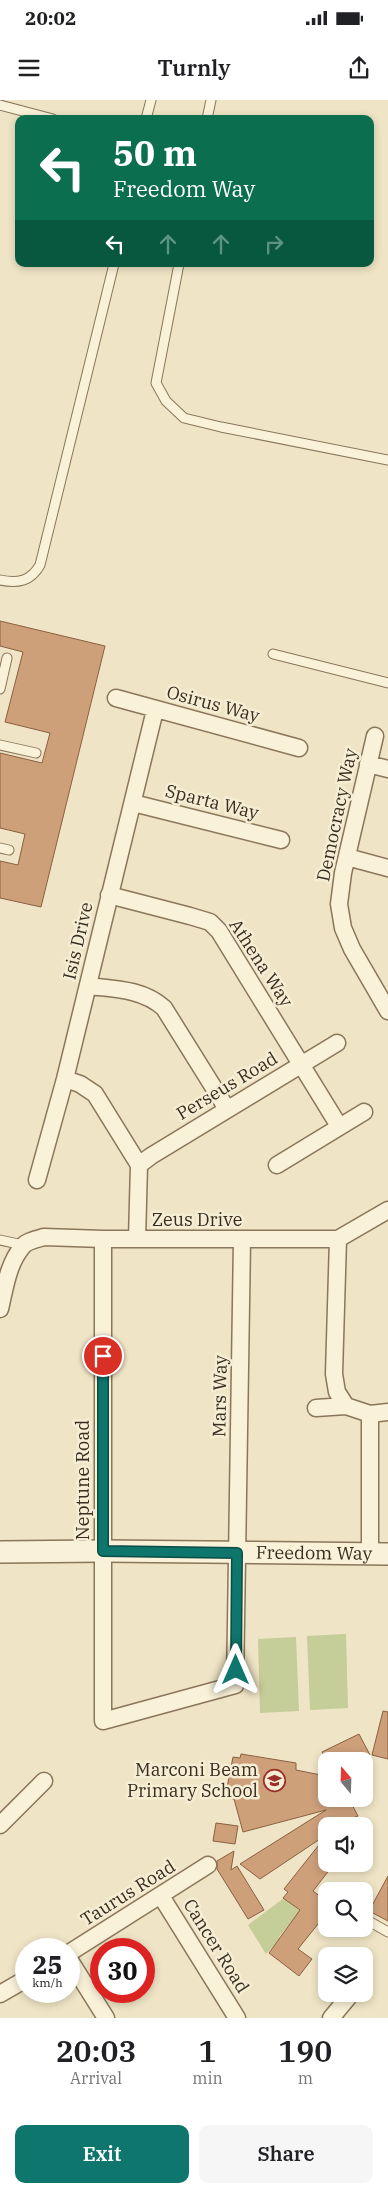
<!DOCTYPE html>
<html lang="en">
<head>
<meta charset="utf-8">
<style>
	body { margin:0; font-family:"IBM Plex Serif",serif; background:#f6f6f6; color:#202124; height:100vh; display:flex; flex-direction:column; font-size:19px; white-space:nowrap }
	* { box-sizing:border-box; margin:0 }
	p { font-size:16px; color:#757577 }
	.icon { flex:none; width:28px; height:28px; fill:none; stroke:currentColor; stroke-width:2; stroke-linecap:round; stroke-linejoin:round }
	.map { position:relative; height:1918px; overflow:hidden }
	.drawer { display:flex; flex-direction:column; background:#fff; flex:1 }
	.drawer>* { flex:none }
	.top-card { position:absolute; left:15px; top:15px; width:359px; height:152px; border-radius:10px; box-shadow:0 2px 8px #0003; background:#0b6e4f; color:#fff; overflow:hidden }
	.needle { width:32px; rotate:341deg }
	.fabs { position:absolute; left:318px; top:1652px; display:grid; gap:10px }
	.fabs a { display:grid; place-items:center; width:55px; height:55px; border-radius:10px; background:#fff; box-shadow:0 2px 8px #0003; font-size:25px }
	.speed { position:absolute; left:15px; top:1838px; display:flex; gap:10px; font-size:25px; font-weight:700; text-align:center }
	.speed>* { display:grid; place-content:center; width:65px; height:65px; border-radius:50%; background:#fff; box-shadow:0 2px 8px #0003; line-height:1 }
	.speed small { font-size:12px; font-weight:400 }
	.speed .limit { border:8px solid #d22; background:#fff; color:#111 }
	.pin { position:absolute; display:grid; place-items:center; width:42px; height:42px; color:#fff; margin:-21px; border:2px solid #fff; border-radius:50%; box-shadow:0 1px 5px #0007 }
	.me { position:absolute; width:55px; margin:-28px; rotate:0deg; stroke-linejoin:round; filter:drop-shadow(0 0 4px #0008) }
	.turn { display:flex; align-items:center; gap:18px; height:105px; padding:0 15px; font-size:22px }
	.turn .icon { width:65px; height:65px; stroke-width:2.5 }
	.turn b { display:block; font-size:35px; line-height:42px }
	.lanes { display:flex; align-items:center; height:48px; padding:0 15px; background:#0003; justify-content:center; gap:25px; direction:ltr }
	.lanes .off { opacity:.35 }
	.eta { display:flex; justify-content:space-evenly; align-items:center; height:85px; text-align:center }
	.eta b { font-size:30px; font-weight:600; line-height:35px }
	.cta { display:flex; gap:10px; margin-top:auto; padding:10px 15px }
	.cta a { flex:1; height:58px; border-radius:10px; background:#0f766e; color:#fff; font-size:20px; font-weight:600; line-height:58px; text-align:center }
	.cta a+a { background:#f6f6f6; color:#202124 }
	.status { display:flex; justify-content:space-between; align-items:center; height:35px; padding:0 25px; background:#fff; direction:ltr }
	.status svg { height:14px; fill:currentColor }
	header { display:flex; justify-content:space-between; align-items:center; height:65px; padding:0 15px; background:#fff; font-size:22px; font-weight:600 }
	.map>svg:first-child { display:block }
</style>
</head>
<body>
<div class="status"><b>20:02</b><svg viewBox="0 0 49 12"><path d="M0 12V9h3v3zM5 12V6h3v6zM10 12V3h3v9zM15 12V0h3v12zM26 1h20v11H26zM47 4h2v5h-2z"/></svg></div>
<header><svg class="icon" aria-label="menu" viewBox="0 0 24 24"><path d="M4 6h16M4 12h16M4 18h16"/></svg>Turnly<svg class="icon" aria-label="share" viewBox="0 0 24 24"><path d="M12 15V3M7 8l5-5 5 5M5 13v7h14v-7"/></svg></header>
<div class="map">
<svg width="388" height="1918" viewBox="0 0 388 1918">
	<rect width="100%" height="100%" fill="#efe4c5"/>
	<!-- green -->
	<path fill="#c5cd98" d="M346 1534 348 1608 310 1610 307 1536Z
		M296 1537 299 1611 260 1613 258 1539Z
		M284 1798 300 1811 279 1837 280 1839 266 1854 248 1825Z"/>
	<!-- building -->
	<path fill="#cda07a" stroke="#8a6040" d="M0 521 105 546 41 807 0 798V761L18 765 25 734 0 728V653L42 663 50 633 5 622 23 552 0 546Z
		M383 1611 388 1612V1659L372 1655Z
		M359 1634 370 1655 358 1661H327L322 1652Z
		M241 1654 296 1663V1670L326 1676V1699H349L358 1716 353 1718 356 1722 348 1726H326V1735L260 1779 240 1764 326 1710 243 1732 234 1699 225 1698 233 1657 240 1658Z
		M216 1723 238 1726 235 1744 213 1741Z
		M326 1736V1764H334L313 1791 326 1801V1814L298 1849 312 1859 299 1876 269 1853 300 1810 283 1798 288 1792 284 1789Z
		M234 1751 231 1770 237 1766 264 1810 248 1819 217 1769V1761Z
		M388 1776V1821L369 1811Z"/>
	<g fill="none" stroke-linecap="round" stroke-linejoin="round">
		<defs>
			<path id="service" d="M0 5 53 19
				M146 19 151 0
				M207 19 211 0
				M179 164 156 283 166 301 184 318 221 327 388 360
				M0 480C18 484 31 481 40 465L114 164
				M273 554 388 583
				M0 589 7 558
				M0 645 36 653
				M0 748 9 750
				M0 1140 23 1145
				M365 1819 388 1832"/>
			<path id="minor" d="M116 598 299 648
				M375 636 343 773 339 804 343 828 352 849 388 911
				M368 664 388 669
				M133 703 281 740
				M347 757 388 768
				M109 795 190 816 210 822 219 831 339 1026
				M88 886C115 889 143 889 164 908L227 1009
				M65 979 80 984 95 994 139 1065 137 1139
				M139 1065 151 1056 337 943
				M277 1065 364 1012
				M37 1080 65 979 155 610
				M103 1139V1621L235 1585 242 1140
				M338 1139 334 1274 337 1292 346 1306
				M0 1209C5 1188 8 1163 23 1146 27 1141 37 1139 44 1137L103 1139H338L388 1110
				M316 1308 346 1306 370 1314 388 1312
				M370 1454V1314
				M0 1725 44 1681
				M161 1796 237 1918
				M69 1853 208 1765
				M69 1859 106 1918
				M0 1894 26 1879
				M331 1918 351 1894"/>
			<g id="tertiary">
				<path id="s1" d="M0 1452 103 1451 388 1454"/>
			</g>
		</defs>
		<!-- service casing -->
		<use href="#service" stroke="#8a765a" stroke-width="11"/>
		<!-- minor casing -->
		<use href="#minor" stroke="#8a765a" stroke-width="19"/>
		<!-- tertiary casing -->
		<use href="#tertiary" stroke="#8a765a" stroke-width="24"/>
		<!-- service -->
		<use href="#service" stroke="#f9f1d8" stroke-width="9"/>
		<!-- minor -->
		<use href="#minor" stroke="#f9f1d8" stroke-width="16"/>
		<!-- tertiary -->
		<use href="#tertiary" stroke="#f9f1d8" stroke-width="21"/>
	</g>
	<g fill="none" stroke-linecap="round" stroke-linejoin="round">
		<defs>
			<path id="route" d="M103 1256V1451L237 1453 236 1570"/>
		</defs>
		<!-- route casing -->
		<use href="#route" stroke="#0a4d48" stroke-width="12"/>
		<!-- route -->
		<use href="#route" stroke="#0f766e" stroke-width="9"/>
	</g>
	<!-- icons -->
	<defs>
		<symbol id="school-ring" viewBox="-11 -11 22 22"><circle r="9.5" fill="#f6eed4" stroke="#9a2e2a" stroke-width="1.5"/><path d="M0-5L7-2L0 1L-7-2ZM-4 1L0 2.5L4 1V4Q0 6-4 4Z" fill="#9a2e2a"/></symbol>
	</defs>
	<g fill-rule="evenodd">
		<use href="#school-ring" x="262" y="1668" width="25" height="25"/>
	</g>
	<g text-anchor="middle" stroke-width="5" stroke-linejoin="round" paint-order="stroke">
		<!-- street labels -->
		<g font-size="18" fill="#3a2d1f" stroke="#f6eed4">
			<text transform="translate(213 604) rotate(15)" y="6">Osirus Way</text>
			<text transform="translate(212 702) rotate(14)" y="6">Sparta Way</text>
			<text transform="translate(337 715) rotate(-78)" y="6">Democracy Way</text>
			<text transform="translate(78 841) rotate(-77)" y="6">Isis Drive</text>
			<text transform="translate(261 863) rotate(57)" y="6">Athena Way</text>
			<text transform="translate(227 986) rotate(-31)" y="6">Perseus Road</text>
			<text x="197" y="1126">Zeus Drive</text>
			<text transform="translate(220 1296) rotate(-89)" y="6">Mars Way</text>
			<text transform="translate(83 1380) rotate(-90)" y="6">Neptune Road</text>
			<text dy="6" stroke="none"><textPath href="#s1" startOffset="314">Freedom Way</textPath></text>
			<text transform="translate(128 1793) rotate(-32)" y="6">Taurus Road</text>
			<text transform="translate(216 1846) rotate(58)" y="6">Cancer Road</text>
		</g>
		<!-- poi labels -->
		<g font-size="18" fill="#3a2d1f" stroke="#f6eed4" text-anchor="end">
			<text x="258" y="1676">Marconi Beam<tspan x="258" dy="21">Primary School</tspan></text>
		</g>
	</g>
</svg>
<div class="fabs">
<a><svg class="needle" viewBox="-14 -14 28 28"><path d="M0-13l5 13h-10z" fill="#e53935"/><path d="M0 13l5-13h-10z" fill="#757577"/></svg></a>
<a><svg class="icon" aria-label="sound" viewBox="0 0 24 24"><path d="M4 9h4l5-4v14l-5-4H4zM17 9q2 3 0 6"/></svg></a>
<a><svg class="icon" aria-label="search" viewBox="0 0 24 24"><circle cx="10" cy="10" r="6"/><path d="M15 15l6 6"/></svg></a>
<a><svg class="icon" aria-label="layers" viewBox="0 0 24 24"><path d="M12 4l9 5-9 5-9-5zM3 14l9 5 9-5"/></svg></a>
</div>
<div class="speed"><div>25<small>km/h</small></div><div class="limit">30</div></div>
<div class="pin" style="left:103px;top:1256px;background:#d93025"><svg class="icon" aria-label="arrive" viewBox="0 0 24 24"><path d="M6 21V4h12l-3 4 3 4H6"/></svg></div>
<svg class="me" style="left:236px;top:1570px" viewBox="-20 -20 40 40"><path d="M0-17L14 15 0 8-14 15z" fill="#0f766e" stroke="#fff" stroke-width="4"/></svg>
<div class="top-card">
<div class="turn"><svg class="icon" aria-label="left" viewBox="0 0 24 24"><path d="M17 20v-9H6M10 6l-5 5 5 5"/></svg><div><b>50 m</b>Freedom Way</div></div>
<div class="lanes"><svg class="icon" aria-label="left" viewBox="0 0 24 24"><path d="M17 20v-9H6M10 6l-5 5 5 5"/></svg><svg class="icon off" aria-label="ahead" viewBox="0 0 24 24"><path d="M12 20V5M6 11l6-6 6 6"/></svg><svg class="icon off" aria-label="ahead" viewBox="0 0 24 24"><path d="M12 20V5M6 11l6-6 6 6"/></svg><svg class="icon off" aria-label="right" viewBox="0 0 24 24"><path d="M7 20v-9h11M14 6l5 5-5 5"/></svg></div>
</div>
</div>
<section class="drawer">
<div class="eta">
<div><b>20:03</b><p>Arrival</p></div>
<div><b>1</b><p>min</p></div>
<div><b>190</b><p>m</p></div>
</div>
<div class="cta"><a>Exit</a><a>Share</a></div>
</section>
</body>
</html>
